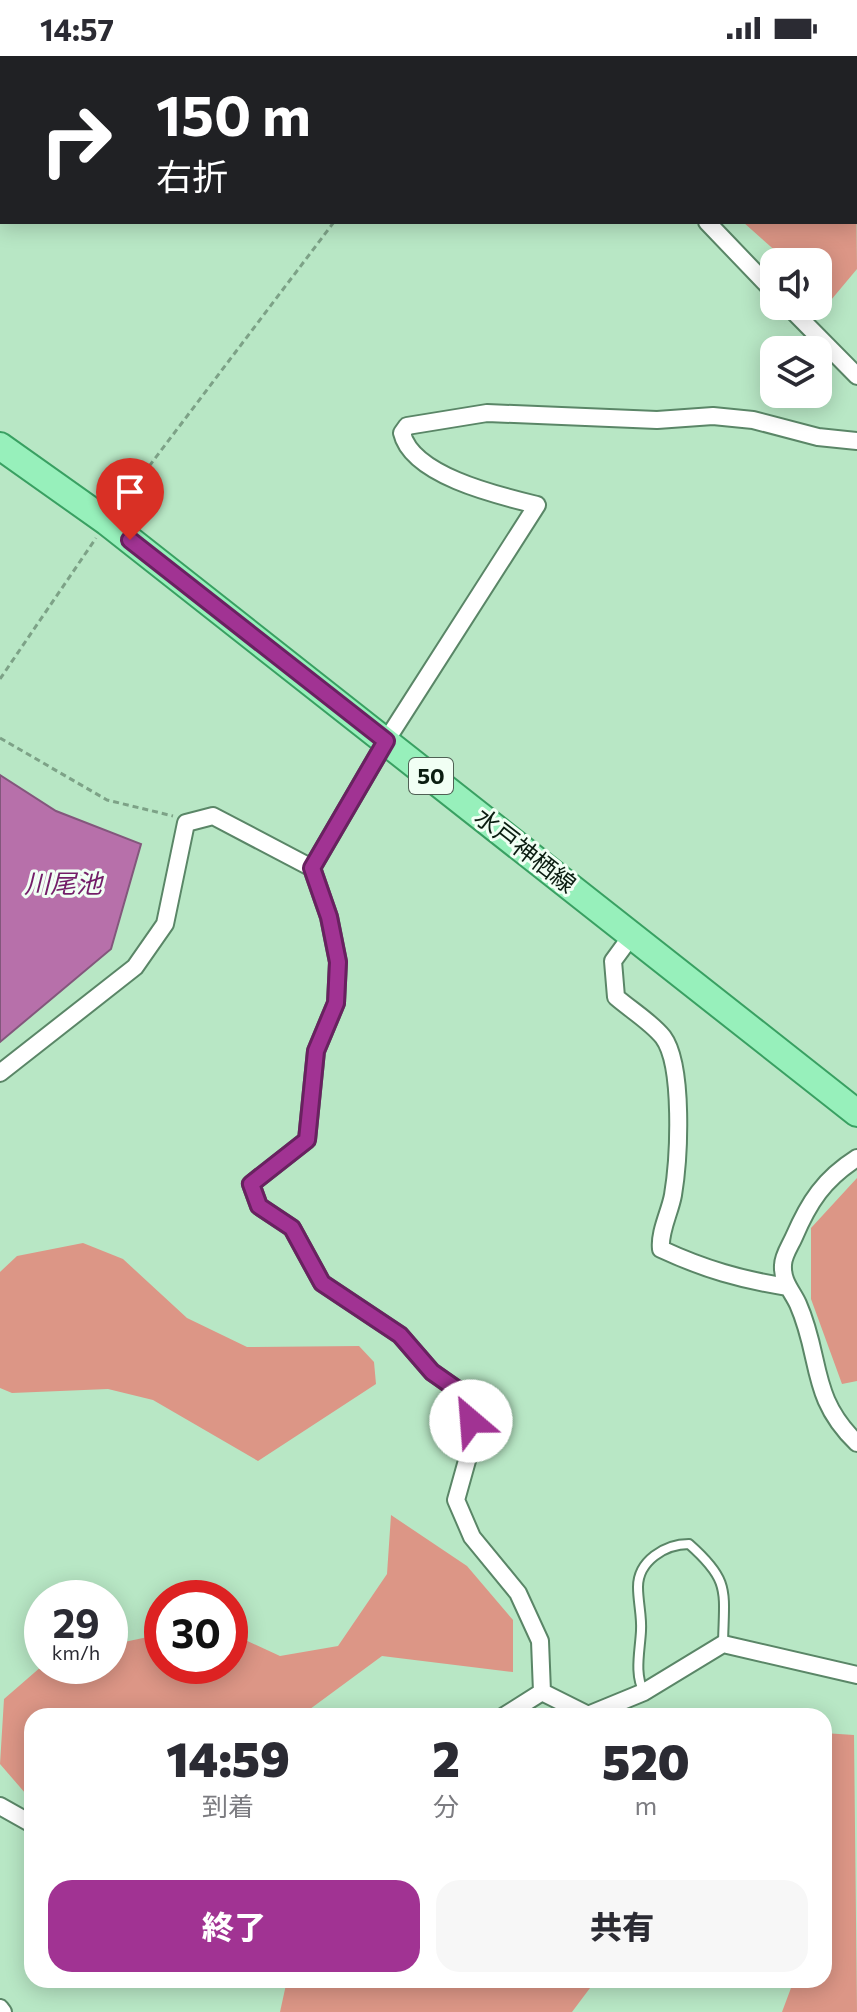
<!DOCTYPE html>
<html lang="ja">
<head>
<meta charset="utf-8">
<style>
	body { margin:0; font-family:Commissioner,"Noto Sans JP",sans-serif; background:#f7f7f7; color:#2b2b33; height:100vh; display:flex; flex-direction:column; font-size:30px; white-space:nowrap }
	* { box-sizing:border-box; margin:0 }
	p { font-size:26px; color:#7c7c81 }
	.icon { flex:none; width:44px; height:44px; fill:none; stroke:currentColor; stroke-width:2; stroke-linecap:round; stroke-linejoin:round }
	.map { position:relative; flex:1; overflow:hidden }
	.side { position:absolute; left:24px; top:1652px; width:808px; height:280px; display:flex; flex-direction:column; background:#fff; border-radius:24px; box-shadow:0 4px 20px #0003 }
	.side>* { flex:none }
	.guide { position:absolute; left:0px; top:0px; width:858px; height:168px; box-shadow:0 4px 20px #0003; background:#202124; color:#fff; overflow:hidden }
	.buttons { position:absolute; left:760px; top:192px; display:grid; gap:16px }
	.buttons a { display:grid; place-items:center; width:72px; height:72px; border-radius:16px; background:#fff; box-shadow:0 4px 20px #0003; font-size:40px }
	.speed { position:absolute; left:24px; top:1524px; display:flex; gap:16px; font-size:40px; font-weight:700; text-align:center }
	.speed>* { display:grid; place-content:center; width:104px; height:104px; border-radius:50%; background:#fff; box-shadow:0 4px 20px #0003; line-height:1 }
	.speed small { font-size:20px; font-weight:400 }
	.speed .limit { border:12px solid #d22; background:#fff; color:#111 }
	.pin { position:absolute; display:grid; place-items:center; width:68px; height:68px; color:#fff; margin:-82px -34px; border-radius:50% 50% 50% 0; rotate:-45deg; box-shadow:0 0 8px #0007 }
	.pin .icon { rotate:45deg }
	.me { position:absolute; width:88px; margin:-44px; rotate:333deg; stroke-linejoin:round; filter:drop-shadow(0 0 6px #0008) }
	.turn { display:flex; align-items:center; gap:28px; height:168px; padding:0 24px; font-size:36px }
	.turn .icon { width:104px; height:104px; stroke-width:2.5 }
	.turn b { display:block; font-size:56px; line-height:68px }
	.eta { display:flex; justify-content:space-evenly; align-items:center; height:136px; text-align:center }
	.eta b { font-size:48px; font-weight:800; line-height:56px }
	.action { display:flex; gap:16px; margin-top:auto; padding:16px 24px }
	.action a { flex:1; height:92px; border-radius:24px; background:#a13393; color:#fff; font-size:32px; font-weight:800; line-height:92px; text-align:center }
	.action a+a { background:#f7f7f7; color:#2b2b33 }
	.status { display:flex; justify-content:space-between; align-items:center; height:56px; padding:0 40px; background:#fff; direction:ltr }
	.status svg { height:22px; fill:currentColor }
	.map>svg:first-child { display:block }
</style>
</head>
<body>
<div class="status"><b>14:57</b><svg viewBox="0 0 49 12"><path d="M0 12V9h3v3zM5 12V6h3v6zM10 12V3h3v9zM15 12V0h3v12zM26 1h20v11H26zM47 4h2v5h-2z"/></svg></div>
<div class="map">
<svg width="857" height="1956" viewBox="0 0 857 1956">
	<rect width="100%" height="100%" fill="#b8e7c5"/>
	<!-- green -->
	<path fill="#dc9686" d="M386 0H708L711 2H387Z
		M856 120 857 213 831 244 818 233V206H788L743 166H856Z
		M857 1122V1325L842 1328 811 1243V1172Z
		M83 1187 123 1203 187 1262 247 1291 359 1290 374 1306 376 1328 258 1405 153 1344 108 1333 12 1337 0 1332V1216L17 1200Z
		M391 1459 467 1510 513 1564V1616L382 1600 306 1656 307 1660H32V1745L0 1708 4 1643 42 1610H110V1589L162 1578V1610H230V1577L280 1600 338 1590 387 1518Z
		M824 1677 854 1679 857 1956H782L794 1924H824Z
		M287 1924H596L572 1956H280Z"/>
	<!-- water -->
	<path fill="#b770aa" stroke="#83577c" stroke-width="2" d="M0 719 56 755 141 788 111 893 0 986Z"/>
	<g fill="none" stroke-linecap="round" stroke-linejoin="round">
		<!-- stream -->
		<path stroke="#83577c" stroke-width="5" d="M183 0 186 2"/>
		<defs>
			<path id="service" d="M644 1636C634 1618 640 1595 641 1575 642 1560 638 1546 638 1531 638 1505 665 1488 689 1488 731 1525 724 1535 723 1588"/>
			<path id="minor" d="M551 0 553 2
				M707 166 774 236
				M788 250 857 320
				M312 812 386 685 537 449C500 440 412 420 402 377L407 370 487 357 657 364 713 360 753 364 818 381 857 385
				M632 879 613 905 616 941C631 954 651 966 663 981 684 1009 679 1103 673 1139 670 1156 659 1176 661 1193 704 1213 742 1224 788 1231
				M0 1017 135 911 165 868 186 767 213 760 312 812 329 861 338 906 336 947 316 995 307 1084 251 1128 259 1150 292 1172 322 1227 400 1279 432 1316 462 1337 471 1365 468 1401 456 1444 472 1481 518 1537 540 1585 542 1636
				M857 1102C824 1123 809 1146 794 1181 790 1190 783 1200 783 1209 782 1226 792 1235 798 1248 822 1302 809 1341 857 1387
				M504 1660 542 1636 588 1659 644 1636 723 1588 857 1619
				M0 1750 32 1768
				M0 1952 3 1956"/>
			<path id="primary" d="M0 390 107 466 857 1057"/>
		</defs>
		<!-- service casing -->
		<use href="#service" stroke="#5a8667" stroke-width="12"/>
		<!-- minor casing -->
		<use href="#minor" stroke="#5a8667" stroke-width="20"/>
		<!-- primary casing -->
		<use href="#primary" stroke="#39a062" stroke-width="30"/>
		<!-- path -->
		<path stroke="#7da287" stroke-width="3" stroke-dasharray="6 4" stroke-linecap="butt" d="M667 0 668 2
			M119 450 334 166
			M0 623 96 482
			M0 682 107 744 173 760"/>
		<!-- service -->
		<use href="#service" stroke="#fff" stroke-width="8"/>
		<!-- minor -->
		<use href="#minor" stroke="#fff" stroke-width="16"/>
		<!-- primary -->
		<use href="#primary" stroke="#97f0bb" stroke-width="26"/>
	</g>
	<g fill="none" stroke-linecap="round" stroke-linejoin="round">
		<defs>
			<path id="route" d="M130 484 386 685 312 812 329 861 338 906 336 947 316 995 307 1084 251 1128 259 1150 292 1172 322 1227 400 1279 432 1316 462 1337 471 1365"/>
		</defs>
		<!-- route casing -->
		<use href="#route" stroke="#692160" stroke-width="20"/>
		<!-- route -->
		<use href="#route" stroke="#a13393" stroke-width="14"/>
	</g>
	<g text-anchor="middle" stroke-width="6" stroke-linejoin="round" paint-order="stroke">
		<!-- shield labels -->
		<rect fill="#f1fff4" stroke="#506155" stroke-width="2" x="409" y="702" width="44" height="36" rx="6"/>
		<g font-size="22" font-weight="bold" fill="#0b1d11">
			<text x="431" y="728">50</text>
		</g>
		<!-- street labels -->
		<g font-size="24" fill="#0b1d11" stroke="#f1fff4">
			<text transform="translate(525 795) rotate(38)" y="8">水戸神栖線</text>
		</g>
		<!-- water labels -->
		<g font-size="26" font-style="italic" fill="#731d68" stroke="#f1fff4">
			<text x="63" y="837">川尾池</text>
		</g>
	</g>
</svg>
<div class="buttons">
<a><svg class="icon" aria-label="sound" viewBox="0 0 24 24"><path d="M4 9h4l5-4v14l-5-4H4zM17 9q2 3 0 6"/></svg></a>
<a><svg class="icon" aria-label="layers" viewBox="0 0 24 24"><path d="M12 4l9 5-9 5-9-5zM3 14l9 5 9-5"/></svg></a>
</div>
<div class="speed"><div>29<small>km/h</small></div><div class="limit">30</div></div>
<div class="pin" style="left:130px;top:484px;background:#d93025"><svg class="icon" aria-label="arrive" viewBox="0 0 24 24"><path d="M6 21V4h12l-3 4 3 4H6"/></svg></div>
<svg class="me" style="left:471px;top:1365px" viewBox="-20 -20 40 40"><circle r="19" fill="#fff"/><path d="M0-13L10 11 0 6-10 11z" fill="#a13393"/></svg>
<div class="guide">
<div class="turn"><svg class="icon" aria-label="right" viewBox="0 0 24 24"><path d="M7 20v-9h11M14 6l5 5-5 5"/></svg><div><b>150 m</b>右折</div></div>
</div>
<section class="side">
<div class="eta">
<div><b>14:59</b><p>到着</p></div>
<div><b>2</b><p>分</p></div>
<div><b>520</b><p>m</p></div>
</div>
<div class="action"><a>終了</a><a>共有</a></div>
</section>
</div>
</body>
</html>
